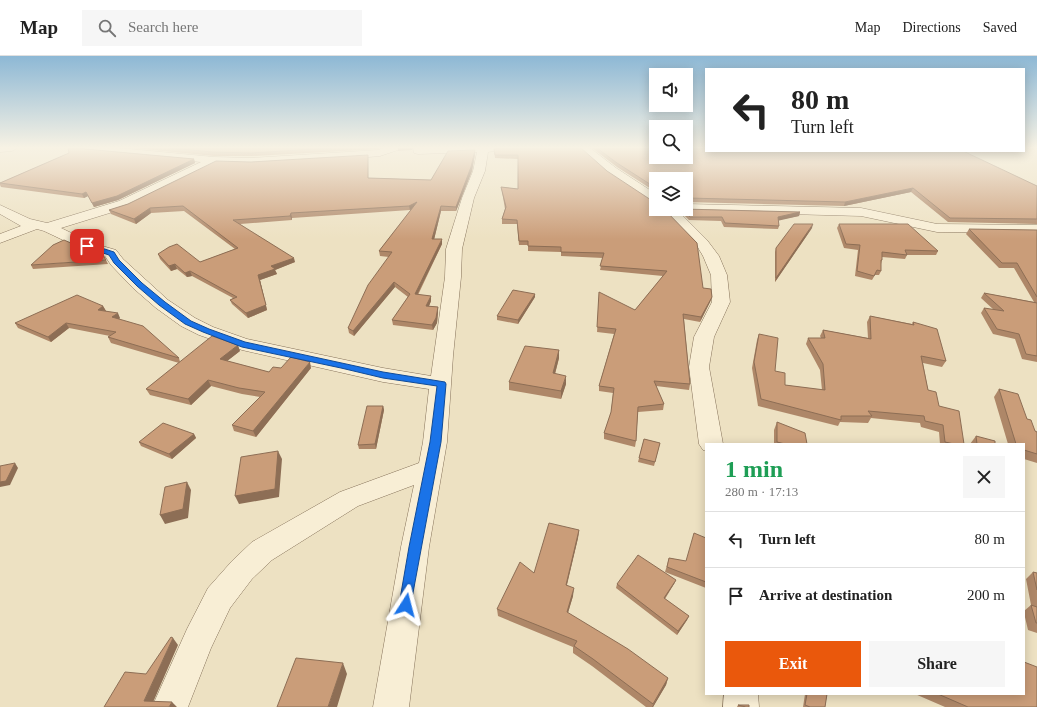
<!DOCTYPE html>
<html lang="en">
<head>
<meta charset="utf-8">
<style>
	body { margin:0; font-family:"Times New Roman",serif; background:#f6f6f6; color:#222; height:100vh; display:flex; flex-direction:column; font-size:15px; white-space:nowrap }
	* { box-sizing:border-box; margin:0 }
	p { font-size:13px; color:#767676 }
	.icon { flex:none; width:22px; height:22px; fill:none; stroke:currentColor; stroke-width:2; stroke-linecap:round; stroke-linejoin:round }
	.map { position:relative; flex:1; overflow:hidden }
	.panel { position:absolute; left:705px; top:387px; width:320px; height:252px; display:flex; flex-direction:column; background:#fff; border-radius:0px; box-shadow:0 2px 10px #0003 }
	.panel>* { flex:none }
	.top-card { position:absolute; left:705px; top:12px; width:320px; height:84px; border-radius:0px; box-shadow:0 2px 10px #0003; background:#fff; color:#222; overflow:hidden }
	.tools { position:absolute; left:649px; top:12px; display:grid; gap:8px }
	.tools a { display:grid; place-items:center; width:44px; height:44px; border-radius:0px; background:#fff; box-shadow:0 2px 10px #0003; font-size:20px }
	.pin { position:absolute; display:grid; place-items:center; width:34px; height:34px; color:#fff; margin:-17px; border-radius:8px; box-shadow:0 2px 6px #0006 }
	.me { position:absolute; width:44px; margin:-22px; rotate:9deg; stroke-linejoin:round; filter:drop-shadow(0 0 3px #0008) }
	.turn { display:flex; align-items:center; gap:14px; height:84px; padding:0 20px; font-size:18px }
	.turn .icon { width:52px; height:52px; stroke-width:2.5 }
	.turn b { display:block; font-size:28px; line-height:34px }
	.round { display:grid; place-items:center; flex:none; width:42px; height:42px; border-radius:0px; background:#f6f6f6 }
	.overview { display:flex; align-items:center; justify-content:space-between; height:68px; padding:0 20px }
	h1 { font-size:24px; font-weight:800; line-height:30px; color:#1e9e55 }
	.button { display:flex; gap:8px; margin-top:auto; padding:8px 20px }
	.button a { flex:1; height:46px; border-radius:0px; background:#ea580c; color:#fff; font-size:16px; font-weight:800; line-height:46px; text-align:center }
	.button a+a { background:#f6f6f6; color:#222 }
	ul { padding:0; list-style:none }
	li { display:flex; align-items:center; gap:12px; height:56px; padding:0 20px; border-top:1px solid #e0e0e0 }
	li div { flex:1 }
	li b { display:block; font-size:15px }
	li em { font-style:normal }
	header { display:flex; align-items:center; gap:24px; box-sizing:border-box; height:56px; padding:0 20px; background:#fff; border-bottom:1px solid #e0e0e0 }
	header strong { font-size:19px }
	nav { display:flex; gap:22px; margin-inline-start:auto; font-size:14px }
	.search { width:280px; height:36px; background:#f6f6f6; display:flex; align-items:center; gap:10px; box-sizing:border-box; padding:0 14px; border-radius:0px; color:#767676; font-size:15px }
	.map>svg:first-child { display:block }
</style>
</head>
<body>
<header>
<strong>Map</strong>
<div class="search"><svg class="icon" aria-label="search" viewBox="0 0 24 24"><circle cx="10" cy="10" r="6"/><path d="M15 15l6 6"/></svg>Search here</div>
<nav><a>Map</a><a>Directions</a><a>Saved</a></nav>
</header>
<div class="map">
<svg width="1037" height="651" viewBox="0 0 1037 651">
	<rect width="100%" height="100%" fill="#ede1c2"/>
	<g fill="none" stroke-linecap="round" stroke-linejoin="round">
		<defs>
			<path id="street" d="M0 92H17L12 95 0 96Z
				M82 92H119L214 101 252 102 378 94 384 92H399L398 94 380 100 333 104 252 108 217 107 129 151 61 172 92 187 116 194 123 203 168 244 195 262 213 271 247 283 383 312 431 320 445 221 446 193 462 142 473 115 477 96 418 98 414 97 413 92H500L499 94 488 96 485 115 474 142 462 193 461 221 453 300 447 386 429 491 409 651H373L401 491 414 429 358 450 272 504 252 523 230 552 211 592 188 651H152L187 573 208 532 232 505 252 486 340 436 419 407 423 386 429 333 383 326 242 294 199 279 181 270 156 252 133 232 111 209 105 200 82 193 44 175 37 173 0 187V178L21 170 0 158V149L30 163 47 167 119 145 201 106 87 95 83 94Z
				M579 92H590L616 112 656 138V148L651 147 608 118Z
				M686 148 861 152 937 168 1037 169V177L937 176 861 160 681 155 680 153H686Z
				M661 153H676L707 184 719 200 727 219 730 246 714 281 709 311 723 388H706V395L703 394 699 388 689 311 694 281 712 246 711 219 703 200 697 190Z
				M724 638H758L759 651H723Z"/>
		</defs>
		<!-- street casing -->
		<use href="#street" stroke="#86725a" stroke-width="1"/>
		<!-- street -->
		<use href="#street" fill="#f8eed5" fill-rule="evenodd"/>
	</g>
	<!-- wall -->
	<path fill="#ae8768" d="M133 92H380L378 93 252 100H214Z
		M581 92 703 232 712 241 710 246 700 266 684 263 690 328 689 334 656 330 664 348 663 354 638 356 636 385 635 391 604 383V377L611 357 613 337 599 335V330L614 278 597 276 599 241 635 254 663 220 600 214 603 202 561 200V196L528 195V189H519L517 168H502V163L505 153 502 135 501 131 518 133V103L495 102 494 93Z
		M592 92H656L1037 130V168L948 166 911 136 844 150 686 146 656 123V136L617 111Z
		M85 93 194 103 195 107 118 144 94 151 88 140 84 142 1 131 0 129V127L69 97Z
		M475 98 472 115 456 155H441L434 183 442 188 418 239 431 240V245L429 250 438 251V256L437 267 433 274 393 269 392 264 408 241 395 231 354 280 349 277 348 272 389 201 380 200 379 195 412 153 410 154 292 162V164L240 168 295 206 275 214 277 218 260 224 267 254 248 262 232 248 230 244 233 242 192 220 187 221 177 213 171 215 160 203 158 198 200 206 235 193 184 155 151 157 136 168 111 158 109 154 128 148 251 106 368 102V122L431 124Z
		M682 153 800 156 799 160 778 164 779 170 778 173 724 171 721 165 689 164 682 157Z
		M839 168 938 195 936 199H907L905 203 882 201V204L881 208V215L879 219H875L872 224 855 220 858 194 844 192 837 172Z
		M812 172 775 226V196L776 192Z
		M969 173 1037 174V306L1022 303 1015 283 993 278 981 257 984 252 994 254 981 242 984 237 1034 246 1014 212H999L966 178Z
		M106 204 108 208 33 213 31 209Z
		M535 241 518 268 497 264V260Z
		M103 250 106 255 120 262 119 263 179 302 180 306 240 295 227 305 269 316 281 312H311L256 381 234 375 232 369 260 341 242 338 211 330 191 349 150 339 146 333 179 307 111 287 108 281 110 280 69 272 51 286 18 272 15 267Z
		M870 260 912 268 913 266 946 305 942 311 923 307 928 334 964 388H940L939 376 921 371 920 367 871 362 868 367 840 366 838 370 758 350 752 312 757 284 759 278 775 315 785 329 822 334 820 314 806 288 808 282H821L820 280 823 274 868 282 867 266Z
		M559 294V302L555 318 566 328 561 343 509 334V326Z
		M999 333 1027 363 1035 375 1037 376V407L1024 403V388H1008L994 341Z
		M383 350 384 354 376 393H359L358 389Z
		M777 366 807 388H774V374Z
		M194 378 196 382 172 403 141 390 139 386Z
		M976 380 995 388H970Z
		M644 383 660 387 654 410 638 406Z
		M579 474 578 482 567 529 573 540 568 557 668 622 666 629 653 651H646L592 610 573 597V591L498 560 497 553 534 517Z
		M669 502 706 509V532L665 516Z
		M1033 516 1037 517V577L1028 574 1024 557V555L1031 549 1026 523Z
		M676 524 674 528 665 543 689 560 687 564 677 579 616 532 617 528Z
		M805 638H827L825 651H803Z
		M915 638H1024L1037 651H945Z
		M738 649 749 651H737Z"/>
	<!-- shaded-wall -->
	<path fill="#8d6e55" d="M398 92H413L412 94 398 95Z
		M475 94V98L472 115 456 155V151Z
		M194 103 195 107 118 144 94 151 92 147Z
		M913 132 911 136 844 150 845 146Z
		M86 136 88 140 84 142 82 138Z
		M417 146 418 150 410 154 409 150Z
		M441 150V155L433 188 432 183Z
		M150 152 151 157 136 168 134 163Z
		M800 156 799 160 777 165 778 161Z
		M291 157 292 162V164L290 160Z
		M813 168 812 172 775 226 776 222Z
		M442 183V188L415 243V238Z
		M294 202 295 206 275 214 277 218 260 224 267 254 248 262 246 257 258 219 271 210Z
		M175 208 177 213 171 215 169 210Z
		M190 215 192 220 187 221 185 217Z
		M394 226 395 231 354 280 353 275Z
		M535 238V241L518 268V264Z
		M431 240V245L427 255 426 250Z
		M712 241 710 246 700 266 701 261Z
		M103 250 106 255 98 254Z
		M438 251V256L437 267 433 274 432 269Z
		M118 257 120 262 115 266 112 261Z
		M66 267 69 272 51 286 48 281Z
		M238 289 240 295 222 309 220 303Z
		M559 294V302L553 325V317Z
		M310 306 311 312 256 381 253 375Z
		M566 320V328L561 343V335Z
		M208 324 211 330 191 349 188 343Z
		M383 350 384 354 376 393 375 388Z
		M194 378 196 382 172 403 169 398Z
		M278 395 282 403 279 441 239 448 235 440Z
		M15 407 18 412 10 429 0 431V426Z
		M187 426 191 434 188 462 165 468 160 459Z
		M579 474 578 482 565 536 566 529Z
		M676 524 674 528 662 546 664 542Z
		M574 532 573 540 566 563 567 556Z
		M689 560 687 564 677 579 678 575Z
		M173 582 178 589 151 651 144 645Z
		M343 607 347 618 337 651H328Z
		M668 622 666 629 653 651H652Z
		M172 646 177 651H169Z"/>
	<!-- building -->
	<path fill="#ca9d79" stroke="#8d6e55" d="M68 92H82L85 93 194 103 117 140 92 147 86 136 82 138 0 127 69 97Z
		M169 92H332L251 97 213 96Z
		M499 92H581L607 115 651 144 656 145V153H664L697 187 703 232 711 233 712 241 701 261 683 258 690 328 654 325 664 348 638 351 636 385 604 377 611 356 614 332 599 330 616 273 597 271 599 236 635 254 667 215 600 210 604 197 561 196V191L528 190V185H519L517 164 502 163 506 151 501 131 518 133V99H495L494 93Z
		M597 92H656V101H686V92H706V95H963L1037 130V163L950 162 913 132 845 146 687 142 686 145V123H656V132L617 107Z
		M475 94 471 111 456 151 441 150 432 183H442L415 238 431 240 426 250 438 251 436 262 432 269 392 264 410 238 394 226 353 275 348 272 368 229 392 196 379 195 417 146 409 150 291 157 290 160 233 164 294 202 271 210 275 213 258 219 266 249 246 257 230 244 237 241 190 215 185 217 175 208 169 210 158 198 169 191 177 188 200 206 238 192 183 150 150 152 134 163 109 154 128 148 216 105 251 106 368 99V122L431 124 448 95Z
		M682 153 800 156 778 161 779 170 725 167 722 161H690Z
		M794 168H813L776 222V192Z
		M839 168H908L938 195 905 194 907 199 882 196V204H881V215L877 214 874 220 857 215 860 189 846 188Z
		M969 173 1037 174V241L1017 207H1002Z
		M64 184 80 191 102 198 106 204 31 209 53 189Z
		M513 234 535 238 518 264 497 260Z
		M984 237 1037 247V300L1026 298 1019 278 997 273 984 252 1004 255Z
		M77 239 103 250 98 254 118 257 112 261 143 270 179 302 108 281 116 276 66 267 48 281 15 267Z
		M870 260 914 269 913 266 937 273 946 305 921 300 928 334 936 336 939 350 959 355 964 388H954L945 386 943 369 925 365 924 360 868 355 872 360H841V364L761 343 754 306 759 278 778 282 775 315 785 317V329L825 334 823 308 808 282H825L823 274 871 283Z
		M212 280 238 289 220 303 269 316 273 311 281 312 291 301 310 306 253 375 232 369 265 336 239 332 208 324 188 343 146 333Z
		M525 290 559 294 553 317 566 320 561 335 509 326Z
		M999 333 1018 338 1027 363 1031 364 1035 375 1037 376V398L1024 394V388H1016Z
		M367 350H383L375 388 358 389Z
		M777 366 805 377 807 388H785L777 386Z
		M163 367 194 378 169 398 139 386Z
		M976 380 995 385V388H977Z
		M644 383 660 387 655 406 639 402Z
		M278 395 275 433 235 440 241 401Z
		M15 407 6 425 0 426V410Z
		M187 426 183 453 160 459 165 431Z
		M549 467 579 474 566 529 574 532 567 556 628 593 668 622 653 648 593 603 574 590 577 585 497 553 520 506 534 517Z
		M694 477 706 482V526L667 511 669 502 686 505Z
		M638 499 676 524 664 542 689 560 678 575 617 528Z
		M1033 516 1037 517V534Z
		M1031 549 1037 551V567H1036Z
		M171 581 173 582 144 645 172 646 169 651H104L125 616 146 618Z
		M296 602 343 607 328 651H277Z
		M1024 606 1037 611V651H968L938 638H1024Z
		M807 638H827L825 651H810L805 649Z
		M738 649H749V651H746Z"/>
	<!-- sky -->
	<linearGradient id="sky" x2="0" y2="1"><stop stop-color="#8db8d5"/><stop offset="0.5" stop-color="#f7f2e4"/><stop offset="1" stop-color="#f7f2e4" stop-opacity="0"/></linearGradient>
	<rect width="1037" height="183" fill="url(#sky)"/>
	<!-- route -->
	<path fill="#1a73e8" stroke="#114b97" d="M85 188H89L114 196 119 204 142 227 165 246 191 265 209 273 245 286 383 316 445 326 446 328 441 386 410 553 406 555 401 553 399 549 409 491 430 386 437 330 383 322 341 312 242 291 203 276 185 268 159 249 137 230 114 207 109 199 85 191Z"/>
</svg>
<div class="tools">
<a><svg class="icon" aria-label="sound" viewBox="0 0 24 24"><path d="M4 9h4l5-4v14l-5-4H4zM17 9q2 3 0 6"/></svg></a>
<a><svg class="icon" aria-label="search" viewBox="0 0 24 24"><circle cx="10" cy="10" r="6"/><path d="M15 15l6 6"/></svg></a>
<a><svg class="icon" aria-label="layers" viewBox="0 0 24 24"><path d="M12 4l9 5-9 5-9-5zM3 14l9 5 9-5"/></svg></a>
</div>
<div class="pin" style="left:87px;top:190px;background:#d93025"><svg class="icon" aria-label="arrive" viewBox="0 0 24 24"><path d="M6 21V4h12l-3 4 3 4H6"/></svg></div>
<svg class="me" style="left:406px;top:549px" viewBox="-20 -20 40 40"><path d="M0-17L14 15 0 8-14 15z" fill="#1a73e8" stroke="#fff" stroke-width="4"/></svg>
<div class="top-card">
<div class="turn"><svg class="icon" aria-label="left" viewBox="0 0 24 24"><path d="M17 20v-9H6M10 6l-5 5 5 5"/></svg><div><b>80 m</b>Turn left</div></div>
</div>
<section class="panel">
<div class="overview"><div><h1>1 min</h1><p>280 m · 17:13</p></div><a class="round"><svg class="icon" aria-label="close" viewBox="0 0 24 24"><path d="M6 6l12 12M18 6L6 18"/></svg></a></div>
<ul>
<li><svg class="icon" aria-label="left" viewBox="0 0 24 24"><path d="M17 20v-9H6M10 6l-5 5 5 5"/></svg><div><b>Turn left</b></div><em>80 m</em></li>
<li><svg class="icon" aria-label="arrive" viewBox="0 0 24 24"><path d="M6 21V4h12l-3 4 3 4H6"/></svg><div><b>Arrive at destination</b></div><em>200 m</em></li>
</ul>
<div class="button"><a>Exit</a><a>Share</a></div>
</section>
</div>
</body>
</html>
